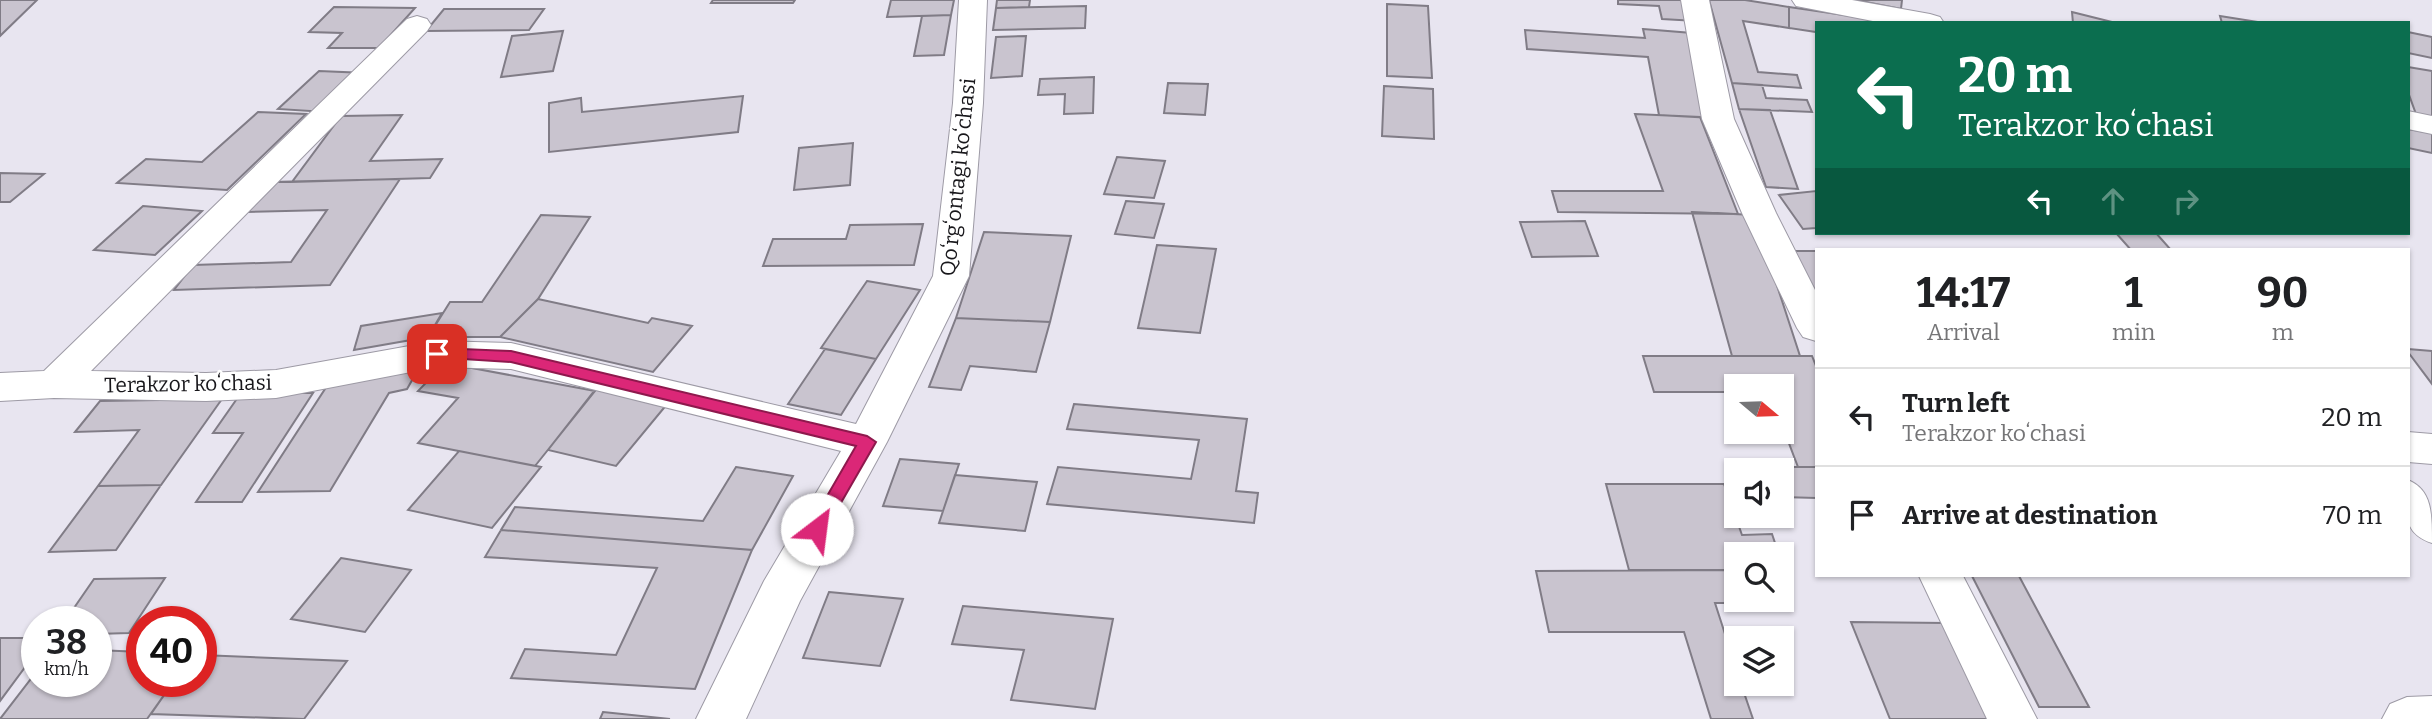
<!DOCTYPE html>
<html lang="en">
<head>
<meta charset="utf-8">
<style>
	body { margin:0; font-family:Bitter,serif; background:#f6f6f6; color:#202124; height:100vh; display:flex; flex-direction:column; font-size:26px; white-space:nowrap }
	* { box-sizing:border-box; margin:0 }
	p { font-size:23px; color:#757577 }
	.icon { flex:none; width:38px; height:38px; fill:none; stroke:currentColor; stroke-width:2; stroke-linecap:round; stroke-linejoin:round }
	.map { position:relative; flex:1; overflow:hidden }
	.details { position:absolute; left:1815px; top:248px; width:595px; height:329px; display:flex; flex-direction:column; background:#fff; border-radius:0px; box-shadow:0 2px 5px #0004 }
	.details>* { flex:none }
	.hud { position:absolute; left:1815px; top:21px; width:595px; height:214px; border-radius:0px; box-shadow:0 2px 5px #0004; background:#0b6e4f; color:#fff; overflow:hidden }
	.needle { width:46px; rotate:109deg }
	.buttons { position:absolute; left:1724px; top:374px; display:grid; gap:14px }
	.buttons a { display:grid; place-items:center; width:70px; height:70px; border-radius:0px; background:#fff; box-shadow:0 2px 5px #0004; font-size:35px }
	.speed { position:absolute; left:21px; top:606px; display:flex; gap:14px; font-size:35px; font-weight:700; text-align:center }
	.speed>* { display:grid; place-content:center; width:91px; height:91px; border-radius:50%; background:#fff; box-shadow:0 2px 5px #0004; line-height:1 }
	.speed small { font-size:18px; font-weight:400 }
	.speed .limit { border:10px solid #d22; background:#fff; color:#111 }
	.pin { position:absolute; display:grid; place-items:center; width:60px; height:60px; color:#fff; margin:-30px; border-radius:14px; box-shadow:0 4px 10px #0006 }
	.me { position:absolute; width:77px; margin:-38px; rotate:30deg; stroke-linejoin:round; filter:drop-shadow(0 0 5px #0008) }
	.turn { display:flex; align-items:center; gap:24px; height:147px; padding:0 28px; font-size:32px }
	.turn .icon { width:91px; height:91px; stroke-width:2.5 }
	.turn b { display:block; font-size:49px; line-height:60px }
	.lanes { display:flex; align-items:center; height:66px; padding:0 28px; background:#0003; justify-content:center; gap:35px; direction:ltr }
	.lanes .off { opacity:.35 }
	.eta { display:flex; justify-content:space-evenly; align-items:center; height:119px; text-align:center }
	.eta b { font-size:42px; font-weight:700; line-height:49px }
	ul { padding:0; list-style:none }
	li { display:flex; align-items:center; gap:21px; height:98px; padding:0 28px; border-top:2px solid #e0e0e0 }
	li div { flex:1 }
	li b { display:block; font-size:26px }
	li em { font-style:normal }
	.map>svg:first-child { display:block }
</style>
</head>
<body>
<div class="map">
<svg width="2432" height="719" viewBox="0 0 2432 719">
	<rect width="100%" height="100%" fill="#e8e5f0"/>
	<!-- building -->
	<path fill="#c9c4cf" stroke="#807c86" stroke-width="2" d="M0 0H37L0 36Z
		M713 0H795L793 3H711Z
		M891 0H954L951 15 887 17Z
		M997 0H1030L1029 7 996 8Z
		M1618 0H1691L1696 21 1662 19 1659 6 1618 4Z
		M1709 0H1745L1789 7V28L1743 21 1758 72 1797 75 1801 88 1732 83Z
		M1856 0H1902L1901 9Z
		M1387 4 1428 6 1432 78 1387 76Z
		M1086 6 1085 28 993 30 996 8Z
		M334 7 415 8 379 48H328L342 33 309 32Z
		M1789 7 1899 23H1816V32L1789 28Z
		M444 9H544L529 30 426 31Z
		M2072 12 2116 23H2073Z
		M951 15 944 55 914 56 922 16Z
		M2220 16 2264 23H2222Z
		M1643 29 1692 33 1712 118 1659 115 1648 57 1527 49 1525 30 1645 38Z
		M563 31 553 71 501 77 512 36Z
		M2408 32 2432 37V58L2408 53Z
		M1026 36 1022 76 991 78 996 37Z
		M2408 67 2432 71V117L2416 114 2408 92Z
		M319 71 365 73 326 112 278 109Z
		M1094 77 1093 113 1064 114 1065 94 1038 95 1040 79Z
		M1168 83 1208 84 1205 115 1164 113Z
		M1732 83 1762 85 1766 98 1807 100 1812 112 1739 109Z
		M1384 86 1433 89 1434 139 1382 136Z
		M743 96 738 132 549 152V103L581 98 582 112Z
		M1739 109 1770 110 1798 189 1766 187Z
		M258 112 306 114 227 190 117 183 146 159 202 162Z
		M1635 114 1700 117 1738 214 1558 212 1552 191H1663Z
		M402 115 370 161 442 159 430 178 292 182 341 116Z
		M2408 129 2432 133V153L2408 148Z
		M853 143 850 185 794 190 799 148Z
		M1117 157 1165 161 1154 198 1104 194Z
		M0 173 44 174 10 202H0Z
		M400 179 330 285 174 290 193 265 291 262 327 210 248 212 270 182Z
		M1816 191V228L1803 229 1779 195Z
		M1126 201 1164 204 1154 238 1115 234Z
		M143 206 202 211 155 255 94 250Z
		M1692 212 1754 215 1800 356H1732Z
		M541 215 590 217 538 299 500 337H428L450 302H482Z
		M1585 221 1598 256 1532 257 1520 222Z
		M923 224 914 265 763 266 773 239H846L850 225Z
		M984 232 1071 236 1050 322 956 318Z
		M2116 233H2156L2171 250H2131Z
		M1157 245 1216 249 1200 333 1138 328Z
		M1792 251H1816V301Z
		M867 281 920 290 876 359 821 348Z
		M538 299 648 323 652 318 692 326 653 372 500 337Z
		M442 313 428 337 354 350 361 326Z
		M956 318 1050 322 1036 372 970 366 961 390 929 387Z
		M825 349 876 359 841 415 788 404Z
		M2408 349 2432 351V384L2408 352Z
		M1643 356H1812L1816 366V467H1798L1782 425V387H1736V398L1734 392H1654Z
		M445 363 595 391 535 466 418 443 458 398 418 391Z
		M419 368 407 389 389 393 330 491 258 492 327 386Z
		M598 386 668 403 616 466 548 450Z
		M241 393H313L242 502H196L243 433H213Z
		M222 399 161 485 98 486 139 430 75 432 100 401Z
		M1074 404 1247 419 1236 491 1258 493 1254 523 1047 504 1058 467 1191 479 1199 440 1067 429Z
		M459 451 541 467 492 528 408 510Z
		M900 459 959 464 943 511 883 506Z
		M736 467 793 476 752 550 501 530 515 507 703 521Z
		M1767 467H1816V498L1782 497V471H1768Z
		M955 475 1037 482 1025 531 939 523Z
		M1606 484H1724L1742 535 1772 534 1779 555H1736V570H1629Z
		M161 485 116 550 49 552 98 486Z
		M501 530 752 550 695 689 511 678 525 649 616 655 657 568 485 557Z
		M341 558 411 570 365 632 291 619Z
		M1736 570V600H1774L1775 603H1715L1736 668V684H1741L1753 719H1711L1684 632H1549L1536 571Z
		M1972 576H2019L2089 707H2039Z
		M165 578 129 633 96 634V621H65L94 579Z
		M829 592 903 599 880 666 803 658Z
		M963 606 1113 619 1095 709 1011 700 1024 650 952 644Z
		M1851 622 1946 623 1989 719H1890Z
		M0 638H37V651L0 701Z
		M96 650 142 652V681H174L147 719H0L37 671V681H96Z
		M201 655 347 661 304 719 151 714 174 681H201Z
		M603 712 670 719H600Z"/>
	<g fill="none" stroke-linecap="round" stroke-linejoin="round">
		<defs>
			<path id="minor" d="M959 0H987L983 103 969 276 887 442 800 601 746 719H696L764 581 841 451 511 369 437 367 276 398 206 401 54 398 0 401V373L44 371 407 19 417 16 427 19 431 25 427 31 91 371 206 373 276 370 437 341 511 343 856 424 933 276 953 103Z
				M1681 0H1709L1734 119 1776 213 1816 292V341L1803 337 1797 328 1742 213 1702 119Z
				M1792 0H1852L1930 14 1940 17 1944 23H1883L1796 6Z
				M2408 111 2432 116V134L2408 129Z
				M2408 432 2432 434V464L2408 462Z
				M2408 480C2432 490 2432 513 2432 543 2399 532 2408 509 2408 480Z
				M1919 576H1963L2037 719H1987Z
				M2432 696V719H2382L2390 704 2407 697Z"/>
		</defs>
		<!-- minor casing -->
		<use href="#minor" stroke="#9d9aa5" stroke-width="2"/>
		<!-- minor -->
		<use href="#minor" fill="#fff" fill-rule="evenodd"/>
	</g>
	<!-- route -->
	<path fill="#db2777" stroke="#8e194d" stroke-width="2" d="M437 348 511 351 867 436 876 442 823 534H811L808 529 856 446 511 362 432 357 429 354Z"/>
	<g text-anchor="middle" stroke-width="5" stroke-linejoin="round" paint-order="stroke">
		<!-- street labels -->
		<g font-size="21" fill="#18171b" stroke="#fff">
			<text transform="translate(958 177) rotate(-84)" y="7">Qoʻrgʻontagi koʻchasi</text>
			<text transform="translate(188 384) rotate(-1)" y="7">Terakzor koʻchasi</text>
		</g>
	</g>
</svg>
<div class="buttons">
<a><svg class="needle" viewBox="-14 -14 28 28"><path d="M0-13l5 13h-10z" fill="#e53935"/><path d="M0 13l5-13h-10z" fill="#757577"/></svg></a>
<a><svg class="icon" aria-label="sound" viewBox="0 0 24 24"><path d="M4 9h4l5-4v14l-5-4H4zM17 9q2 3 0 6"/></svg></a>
<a><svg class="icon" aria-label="search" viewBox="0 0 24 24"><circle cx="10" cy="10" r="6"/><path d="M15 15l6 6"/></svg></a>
<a><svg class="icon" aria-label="layers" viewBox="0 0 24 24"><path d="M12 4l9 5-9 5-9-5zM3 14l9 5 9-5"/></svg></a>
</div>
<div class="speed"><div>38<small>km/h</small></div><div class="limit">40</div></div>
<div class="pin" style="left:437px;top:354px;background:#d93025"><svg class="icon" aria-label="arrive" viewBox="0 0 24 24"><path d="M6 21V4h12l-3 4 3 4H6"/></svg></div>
<svg class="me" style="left:817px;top:529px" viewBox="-20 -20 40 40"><circle r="19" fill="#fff"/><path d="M0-13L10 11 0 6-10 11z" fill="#db2777"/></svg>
<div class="hud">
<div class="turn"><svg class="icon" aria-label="left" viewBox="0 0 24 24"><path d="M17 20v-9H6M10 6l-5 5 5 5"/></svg><div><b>20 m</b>Terakzor koʻchasi</div></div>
<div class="lanes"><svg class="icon" aria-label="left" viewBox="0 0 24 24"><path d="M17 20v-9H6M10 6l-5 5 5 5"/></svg><svg class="icon off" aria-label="ahead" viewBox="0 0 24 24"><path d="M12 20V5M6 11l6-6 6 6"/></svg><svg class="icon off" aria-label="right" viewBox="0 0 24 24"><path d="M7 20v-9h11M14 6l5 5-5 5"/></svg></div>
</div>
<section class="details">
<div class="eta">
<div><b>14:17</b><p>Arrival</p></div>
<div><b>1</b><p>min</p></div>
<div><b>90</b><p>m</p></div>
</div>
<ul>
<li><svg class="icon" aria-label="left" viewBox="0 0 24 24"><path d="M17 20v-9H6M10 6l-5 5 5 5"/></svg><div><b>Turn left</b><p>Terakzor koʻchasi</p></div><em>20 m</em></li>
<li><svg class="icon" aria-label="arrive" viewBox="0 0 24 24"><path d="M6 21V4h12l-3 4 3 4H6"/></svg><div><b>Arrive at destination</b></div><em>70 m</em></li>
</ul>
</section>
</div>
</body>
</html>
